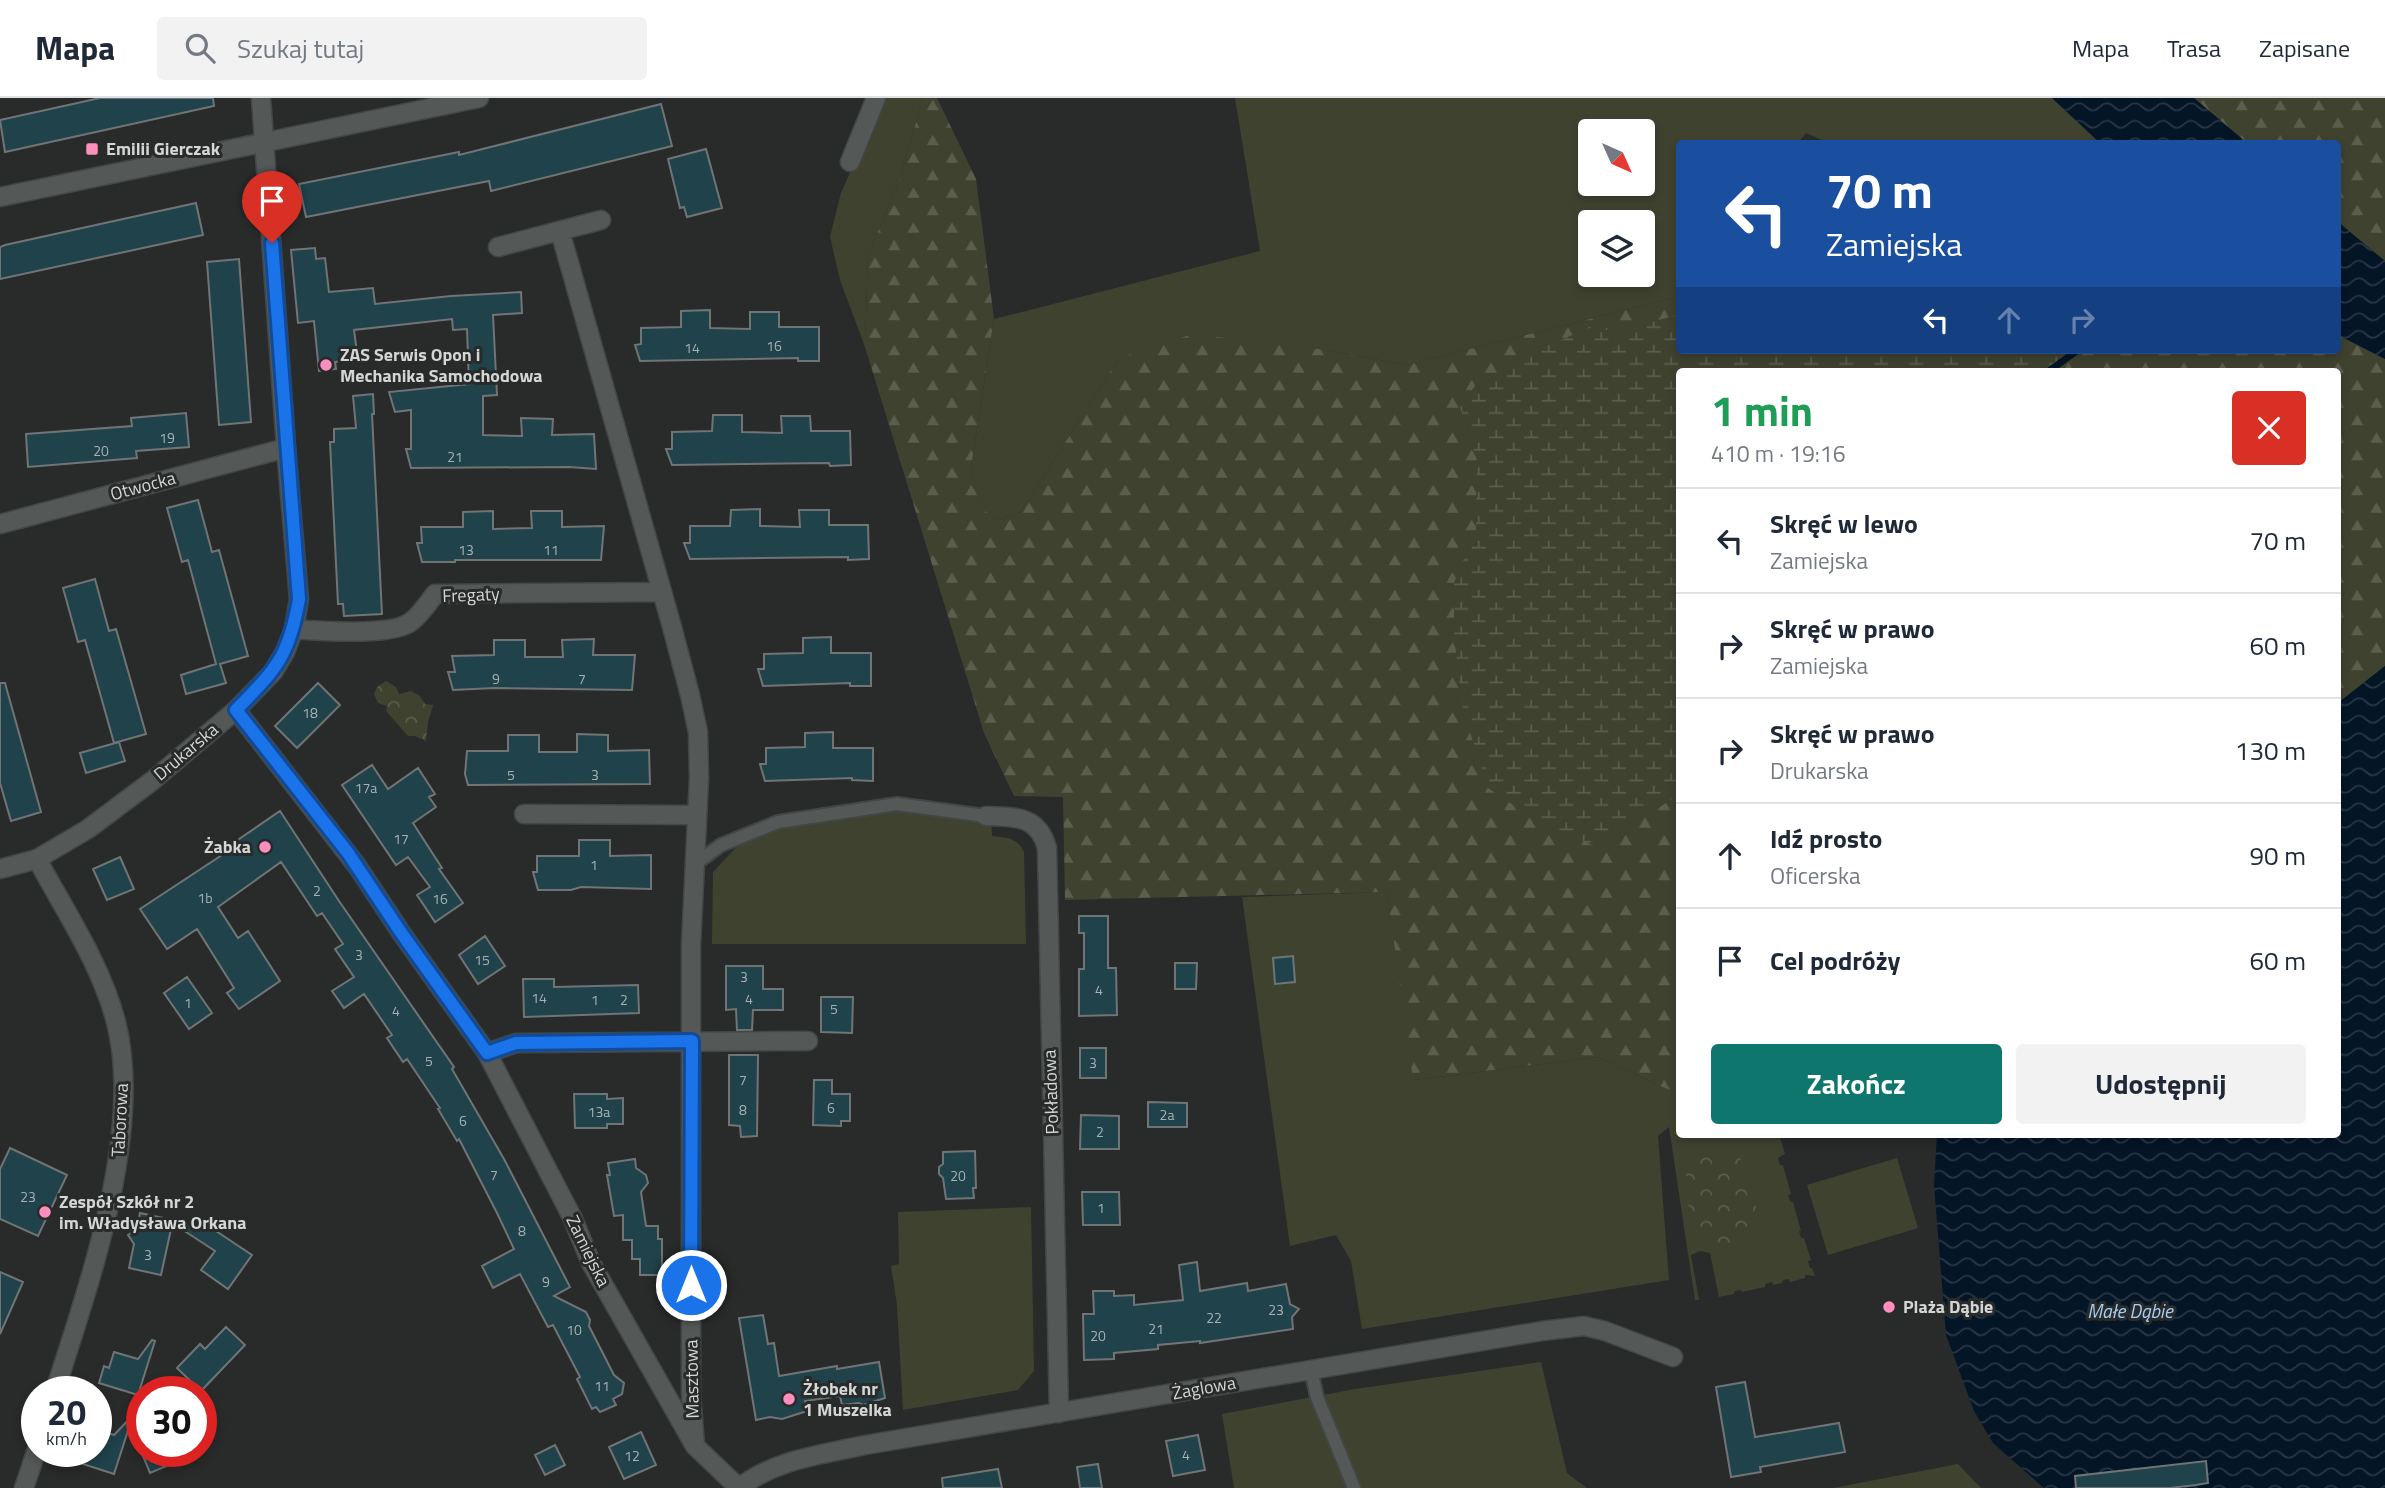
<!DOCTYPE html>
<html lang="pl">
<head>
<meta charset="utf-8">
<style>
	body { margin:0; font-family:"Titillium Web",sans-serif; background:#f2f2f3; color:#1f2937; height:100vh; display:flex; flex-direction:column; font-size:26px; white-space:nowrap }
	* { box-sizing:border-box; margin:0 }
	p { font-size:23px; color:#747a83 }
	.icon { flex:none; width:38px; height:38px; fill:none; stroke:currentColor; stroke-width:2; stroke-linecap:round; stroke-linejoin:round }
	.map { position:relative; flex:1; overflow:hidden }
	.side { position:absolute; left:1676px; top:270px; width:665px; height:770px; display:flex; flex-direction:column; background:#fff; border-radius:7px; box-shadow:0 4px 10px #0003 }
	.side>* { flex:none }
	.hud { position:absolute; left:1676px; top:42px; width:665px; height:214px; border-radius:7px; box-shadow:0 4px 10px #0003; background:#1a4fa0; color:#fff; overflow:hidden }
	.needle { width:46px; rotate:135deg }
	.controls { position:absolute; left:1578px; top:21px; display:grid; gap:14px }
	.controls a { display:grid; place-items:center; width:77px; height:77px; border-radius:7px; background:#fff; box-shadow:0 4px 10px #0003; font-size:35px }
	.speed { position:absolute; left:21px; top:1278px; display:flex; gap:14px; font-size:35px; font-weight:700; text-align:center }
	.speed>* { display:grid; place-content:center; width:91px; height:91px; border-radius:50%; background:#fff; box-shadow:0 4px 10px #0003; line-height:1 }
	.speed small { font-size:18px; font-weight:400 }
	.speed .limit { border:10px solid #d22; background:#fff; color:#111 }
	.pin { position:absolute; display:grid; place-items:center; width:60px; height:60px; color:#fff; margin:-72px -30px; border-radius:50% 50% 50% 0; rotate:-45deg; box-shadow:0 0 7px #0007 }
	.pin .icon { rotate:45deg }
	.me { position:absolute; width:77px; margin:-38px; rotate:0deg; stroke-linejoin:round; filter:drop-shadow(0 0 5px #0008) }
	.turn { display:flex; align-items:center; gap:24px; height:147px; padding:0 35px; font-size:32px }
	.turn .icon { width:91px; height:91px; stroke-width:2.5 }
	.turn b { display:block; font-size:49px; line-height:60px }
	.lanes { display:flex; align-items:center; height:66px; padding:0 35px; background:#0003; justify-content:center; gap:35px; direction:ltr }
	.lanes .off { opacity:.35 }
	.round { display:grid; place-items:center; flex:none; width:74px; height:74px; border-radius:7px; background:#f2f2f3 }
	.summary { display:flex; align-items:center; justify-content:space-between; height:119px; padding:0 35px }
	h1 { font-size:42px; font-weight:700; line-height:52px; color:#1e9e55 }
	.cta { display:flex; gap:14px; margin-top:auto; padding:14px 35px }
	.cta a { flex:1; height:80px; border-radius:7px; background:#0f766e; color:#fff; font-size:28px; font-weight:700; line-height:80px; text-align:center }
	.cta a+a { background:#f2f2f3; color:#1f2937 }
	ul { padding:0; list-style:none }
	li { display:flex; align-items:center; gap:21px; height:105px; padding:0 35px; border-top:2px solid #e0e1e3 }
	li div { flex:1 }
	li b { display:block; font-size:26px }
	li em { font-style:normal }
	header { display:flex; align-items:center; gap:42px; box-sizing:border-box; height:98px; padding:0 35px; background:#fff; border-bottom:2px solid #e0e1e3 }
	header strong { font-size:33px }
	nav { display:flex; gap:38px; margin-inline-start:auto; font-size:24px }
	.search { width:490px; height:63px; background:#f2f2f3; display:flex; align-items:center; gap:18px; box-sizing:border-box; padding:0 24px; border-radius:7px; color:#747a83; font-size:26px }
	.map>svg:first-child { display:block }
</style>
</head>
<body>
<header>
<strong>Mapa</strong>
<div class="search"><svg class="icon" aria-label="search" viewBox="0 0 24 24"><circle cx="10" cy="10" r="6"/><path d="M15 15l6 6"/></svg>Szukaj tutaj</div>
<nav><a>Mapa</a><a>Trasa</a><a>Zapisane</a></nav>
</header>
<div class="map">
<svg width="2385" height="1390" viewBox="0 0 2385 1390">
	<defs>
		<pattern id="forest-firs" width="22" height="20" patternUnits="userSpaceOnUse" patternTransform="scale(1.75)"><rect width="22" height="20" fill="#404230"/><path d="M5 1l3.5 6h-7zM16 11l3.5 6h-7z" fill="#5b5d4d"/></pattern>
		<pattern id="wetland-marsh" width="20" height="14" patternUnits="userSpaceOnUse" patternTransform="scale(1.75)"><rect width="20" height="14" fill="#404230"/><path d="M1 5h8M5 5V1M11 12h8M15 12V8" fill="none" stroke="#5b5d4d"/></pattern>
		<pattern id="park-crowns" width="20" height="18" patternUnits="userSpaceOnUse" patternTransform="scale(1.75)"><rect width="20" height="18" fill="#404230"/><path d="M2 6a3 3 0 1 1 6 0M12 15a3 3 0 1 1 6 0" fill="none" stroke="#5b5d4d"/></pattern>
		<pattern id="water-waves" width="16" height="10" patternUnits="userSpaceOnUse" patternTransform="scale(1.75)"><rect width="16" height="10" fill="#041526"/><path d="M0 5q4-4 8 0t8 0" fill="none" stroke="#283645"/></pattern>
	</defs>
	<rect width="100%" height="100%" fill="#282b2a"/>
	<!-- green -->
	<path fill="#404230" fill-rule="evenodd" d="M883 0H923L898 86 868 157 865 249 840 182 830 139 841 95Z
		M1235 0H2052L2100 45 1831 46 1806 35 1798 45 1680 46V192L1673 200 1406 267 1326 252 1119 260 1021 414 999 422 980 411 971 370 994 221 1260 153ZM1591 33H1643V86H1591ZM1591 124H1643V177H1591Z
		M898 712 991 723 992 738C1008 740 1016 739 1024 754L1026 846H712L713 774 745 740 779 729Z
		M1387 794 1414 982 1598 959 1680 997V1036H1779L1785 1056 1778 1060 1780 1067H1783L1791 1096 1788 1097 1790 1103 1793 1104 1801 1133H1799L1801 1140H1804L1811 1162 1808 1163 1810 1170H1812L1815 1178 1805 1177V1180L1790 1184 1789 1181 1783 1182 1782 1185 1773 1187 1772 1184 1765 1186V1189L1742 1194 1741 1192 1735 1193 1734 1196 1719 1199 1710 1155 1700 1153 1691 1157 1699 1202H1695L1669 1029 1658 1038 1669 1182 1362 1231 1351 1163 1336 1137 1290 1148 1242 799Z
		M1897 1060 1918 1130 1828 1157 1807 1087Z
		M1031 1109 1034 1273 1018 1292 903 1312 897 1207 891 1168 899 1166 898 1114Z
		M1541 1264 1567 1375 1587 1390H1234L1222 1316 1355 1291Z
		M1958 1366 1981 1390H1833Z"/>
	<!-- forest -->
	<path fill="url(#forest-firs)" d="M923 0H937L976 81 994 221 971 370 980 410 999 422 1021 414 1119 260 1193 236 1326 252 1406 267 1673 200 1680 192V252H2338V237L2385 261V568L2338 605V273H1680V997L1598 959 1413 982 1387 794 1065 802 1063 699 1014 698 984 635 865 249 868 157 898 86Z
		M2194 0H2385V163L2338 124V46L2247 45Z"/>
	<!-- wetland -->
	<path fill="url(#wetland-marsh)" d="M1680 216V252H2074L2050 273H1680V686L1670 703 1592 747 1528 717 1488 690 1463 612 1454 537V485L1476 431 1477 362 1460 309 1477 285 1532 256 1591 228 1616 234Z"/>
	<!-- park -->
	<path fill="url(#park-crowns)" d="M386 583 396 589 399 596 411 593 420 598 425 606 433 607 428 624 426 643 415 638H408L386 613 387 608 378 605 374 596 377 589Z
		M1721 1053C1772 1053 1765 1167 1717 1148 1703 1143 1695 1131 1691 1116 1687 1104 1683 1085 1687 1073 1689 1069 1694 1063 1696 1059Z"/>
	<!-- water -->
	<path fill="url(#water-waves)" d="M2052 0H2194L2247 45H2100Z
		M2338 124 2385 163V261L2338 237Z
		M2385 568V1390H2044L1993 1345 1974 1313 1946 1237 1934 1087 1937 1036H2338V605Z"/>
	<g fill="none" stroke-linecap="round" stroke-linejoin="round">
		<!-- stream -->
		<path stroke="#041526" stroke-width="7" d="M2049 273 2078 252"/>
	</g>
	<!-- building -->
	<path fill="#20424a" stroke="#707475" stroke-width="2" d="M100 0H213L214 8 5 54 0 22Z
		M661 6 672 48 491 93 489 83 306 119 299 86 459 54V57Z
		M706 51 722 110 687 119 684 109 680 110 668 61Z
		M196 105 203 137 0 181V149L5 147Z
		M315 150 316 161 325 160 329 194 373 190 375 206 451 198 521 194 522 215 493 217 497 297 483 298V337L522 338 521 320 553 321 552 337 594 336 596 371 569 369 411 370 406 351H411V312L395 314 389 294 469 286 467 231 453 232 452 221 354 232 358 262 335 264 336 271 319 273 314 223 298 225 291 152Z
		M239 161 251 324 219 327 207 164Z
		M710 212V230L750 231V214H779V229H819V263H798V260L640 263 635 247 641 246V230L681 229V213Z
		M373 296 374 316H372L382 516 344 518 343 506H338L330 344H334V331L356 330 353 298Z
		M186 315 189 349 136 353 137 360 28 369 26 336 132 328 131 320Z
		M713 317H742V334L782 335 781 318H810L811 333H850L851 367 830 368 829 365 672 367 666 351H672V334L712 333Z
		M198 402 212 454 219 452 248 558 220 566 226 585 186 596 181 577 216 566 188 462 182 464 167 410Z
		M760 411V428L800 429 799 412H829V427H868L869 461 848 462V459L690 461 684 445H690V428H730L731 412Z
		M493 413V431L532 430 531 413H562V429L604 428 601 462H455V464H422L417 445H422L421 429H463V414Z
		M95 481 109 533 116 531 146 636 114 645 85 542 78 544 63 490Z
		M831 539V555H871V588H850V585L763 588 758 571H764V556L803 555V540Z
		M594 541 593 557H635L632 592 495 590 453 592 448 574H455L452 558 494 557V542H525V559H563L562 542Z
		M0 585H5L41 714 11 723 0 685Z
		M318 585 340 607 297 650 275 628Z
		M833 634V650H873V683L852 682V680L765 683 760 666H766V650L805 649V635Z
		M577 636 608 637V653L649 652 650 686 468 687 465 676 467 653H508V637H539V654H577Z
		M119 644 125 663 86 675 80 655Z
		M372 667 388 691 418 670 435 696 429 699 436 709 413 725 442 770 439 771 463 805 435 824 417 797 430 789 408 759 396 767 342 687Z
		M280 713 339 803 454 969 452 971 504 1061 570 1189 554 1198 586 1214 590 1222 589 1228 614 1277 624 1285 622 1296 613 1301 616 1307 600 1314 596 1309 592 1311 577 1281 580 1279 553 1227 548 1229 520 1176 493 1190 482 1168 514 1151 497 1115 459 1041 457 1043 438 1011 440 1010 407 961 403 964 387 940 392 937 364 896 344 910 332 893 354 879 335 851 343 846 322 815 317 818 281 764 218 809 238 840 248 833 280 883 239 911 227 895 234 890 197 831 167 851 140 811 228 753 226 750Z
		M579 742H610V758L651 757V791L581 789 571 792H538L533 774H537V758H579Z
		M120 759 134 791 107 802 93 771Z
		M1079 818H1108V870H1116L1117 917 1079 918V871H1084V835H1079Z
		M485 838 505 868 478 886 459 857Z
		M1293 858 1295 884 1275 886 1273 860Z
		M1175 865H1197L1196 891H1175Z
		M726 868H763V891H783V912H753L752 932H737L736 911 726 912Z
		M187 879 212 915 189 931 164 895Z
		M523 881H554V889L638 887 639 915 524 919Z
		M821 899H853L852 935 821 934Z
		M1080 950H1106V980H1080Z
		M729 957H758L757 1038 741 1039 740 1028 729 1027Z
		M814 982H832V996H850V1023H841V1028L813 1027Z
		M574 996H607V1001L623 1000V1026H607V1030H575Z
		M1148 1004 1187 1005V1029H1148Z
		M1081 1017 1119 1018V1051H1080Z
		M10 1050 67 1077 38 1138 0 1121V1071Z
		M975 1053 976 1090H973L974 1100 946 1101 943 1080 939 1076V1069L943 1066V1054Z
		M635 1061 636 1070 646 1077 648 1085 641 1094 646 1128H658V1141H662V1177H640V1161H632V1142H623V1117L614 1118 607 1077H610L608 1065Z
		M1082 1094H1119L1120 1127H1083Z
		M140 1115 173 1122 161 1177 129 1170 134 1146 128 1137 137 1131Z
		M195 1119 252 1157 228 1191 201 1172 215 1153 186 1134Z
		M1197 1164 1200 1193 1247 1185 1248 1193 1286 1186 1290 1206 1299 1211 1292 1219 1293 1231 1200 1245V1243L1158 1247V1251L1114 1255V1261L1084 1262 1083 1216H1094L1093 1193H1114V1198L1134 1197V1207L1183 1202 1179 1167Z
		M0 1174 23 1184 0 1236Z
		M763 1217 768 1246 774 1245 779 1278 837 1268V1271L879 1264 885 1300 863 1307 859 1305 842 1307 840 1298 805 1303 807 1313 782 1321 770 1319 756 1322 739 1220Z
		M226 1229 245 1247 201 1293 177 1270 200 1246 205 1251Z
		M152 1242 155 1243 138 1297 99 1285 104 1268 109 1270 114 1254 138 1261Z
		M1745 1284 1755 1339 1839 1325 1845 1354 1760 1369 1761 1374 1731 1379 1716 1289Z
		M133 1317 114 1376 52 1356 53 1353H96V1331L114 1337Z
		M641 1334 656 1367 624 1381 609 1349Z
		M1198 1337 1205 1372 1173 1378 1166 1343Z
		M555 1347 565 1367 545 1377 535 1357Z
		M141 1353H202L150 1375Z
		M2206 1363 2208 1385 2196 1387 2170 1390H2076L2075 1378Z
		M1098 1366 1102 1390H1080L1077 1369Z
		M998 1371 1002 1390H943L942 1380Z"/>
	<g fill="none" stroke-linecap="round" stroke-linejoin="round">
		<defs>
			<path id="service" d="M695 766 721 747 778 724 897 706 986 718
				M1311 1272 1317 1299 1354 1390"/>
			<path id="minor" d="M850 64 876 0
				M560 133 672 529 690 597 698 634 699 680 691 847V1295L695 1348
				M498 149 601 122
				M0 426 286 350
				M294 531C319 533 390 538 409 525 419 519 428 505 435 496L662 494
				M236 612 357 768 402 836 487 955 573 1121 591 1165 695 1348 739 1390
				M524 716 697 717
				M986 718C1015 719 1038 717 1047 750L1059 1315
				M37 761C65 813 101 866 116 924 144 1034 88 1188 55 1293
				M0 771 37 761 88 731 152 683 236 612 273 574 285 554 294 531 299 501 286 350 261 0
				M487 955 516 945 808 943
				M24 1390 37 1351
				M739 1390C776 1361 821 1357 865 1347L1542 1233 1584 1228 1605 1233 1673 1259"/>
			<path id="tertiary" d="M0 99 479 0"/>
		</defs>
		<!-- service casing -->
		<use href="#service" stroke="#434646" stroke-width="16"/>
		<!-- minor casing -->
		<use href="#minor" stroke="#434646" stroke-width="21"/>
		<!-- tertiary casing -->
		<use href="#tertiary" stroke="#434646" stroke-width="21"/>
		<!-- service -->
		<use href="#service" stroke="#545958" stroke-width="12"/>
		<!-- minor -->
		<use href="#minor" stroke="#545958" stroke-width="18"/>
		<!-- tertiary -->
		<use href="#tertiary" stroke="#545958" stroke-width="18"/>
	</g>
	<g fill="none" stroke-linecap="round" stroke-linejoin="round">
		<defs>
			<path id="route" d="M272 145 299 501C289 559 276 571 236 612L348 755 402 836 487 955 516 945 692 943 691 1187"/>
		</defs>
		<!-- route casing -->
		<use href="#route" stroke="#114b97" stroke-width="18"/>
		<!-- route -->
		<use href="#route" stroke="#1a73e8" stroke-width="12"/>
	</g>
	<!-- markers -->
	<g fill="#fe8ebd" stroke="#282b2a" stroke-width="2.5">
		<rect x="85" y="44" width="14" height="14" rx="3.5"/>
		<circle cx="326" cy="267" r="7"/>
		<circle cx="265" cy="749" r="7"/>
		<circle cx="45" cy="1114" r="7"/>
		<circle cx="1889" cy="1209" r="7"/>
		<circle cx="789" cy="1301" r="7"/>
	</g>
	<g text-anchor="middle" stroke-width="6" stroke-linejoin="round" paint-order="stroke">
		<!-- number labels -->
		<g font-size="14" fill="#a7b1b3">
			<text x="774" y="253">16</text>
			<text x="692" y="255">14</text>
			<text x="167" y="345">19</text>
			<text x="101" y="358">20</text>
			<text x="455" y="364">21</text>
			<text x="466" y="457">13</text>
			<text x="551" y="457">11</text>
			<text x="496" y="586">9</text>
			<text x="582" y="586">7</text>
			<text x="310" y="620">18</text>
			<text x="511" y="682">5</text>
			<text x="595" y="682">3</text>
			<text x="366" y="695">17a</text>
			<text x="401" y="746">17</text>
			<text x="594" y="772">1</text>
			<text x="317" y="798">2</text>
			<text x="205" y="805">1b</text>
			<text x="440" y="806">16</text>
			<text x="359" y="862">3</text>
			<text x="482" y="867">15</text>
			<text x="744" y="884">3</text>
			<text x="1099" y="897">4</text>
			<text x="539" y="905">14</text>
			<text x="749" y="906">4</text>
			<text x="595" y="907">1</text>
			<text x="624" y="907">2</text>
			<text x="188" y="910">1</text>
			<text x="834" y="916">5</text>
			<text x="396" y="918">4</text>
			<text x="429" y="968">5</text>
			<text x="1093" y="970">3</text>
			<text x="743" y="987">7</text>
			<text x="831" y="1015">6</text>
			<text x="743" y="1017">8</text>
			<text x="599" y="1019">13a</text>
			<text x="1167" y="1022">2a</text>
			<text x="463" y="1028">6</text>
			<text x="1100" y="1039">2</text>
			<text x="494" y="1082">7</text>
			<text x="958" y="1083">20</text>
			<text x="28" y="1104">23</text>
			<text x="1101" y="1115">1</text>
			<text x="522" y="1138">8</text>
			<text x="148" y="1162">3</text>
			<text x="546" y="1189">9</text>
			<text x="1276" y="1217">23</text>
			<text x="1214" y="1225">22</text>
			<text x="1156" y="1236">21</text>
			<text x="574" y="1237">10</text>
			<text x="1098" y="1243">20</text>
			<text x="602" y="1293">11</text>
			<text x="1186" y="1362">4</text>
			<text x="632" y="1363">12</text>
		</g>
		<!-- poi labels -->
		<g font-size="18" font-weight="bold" fill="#d4d6d6" stroke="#282b2a" text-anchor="start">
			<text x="106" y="57">Emilii Gierczak</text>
			<text x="340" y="263">ZAS Serwis Opon i<tspan x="340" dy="21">Mechanika Samochodowa</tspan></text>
			<text x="251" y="755" text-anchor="end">Żabka</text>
			<text x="59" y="1110">Zespół Szkół nr 2<tspan x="59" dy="21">im. Władysława Orkana</tspan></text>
			<text x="1903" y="1215">Plaża Dąbie</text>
			<text x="803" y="1297">Żłobek nr<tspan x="803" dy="21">1 Muszelka</tspan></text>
		</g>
		<!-- street labels -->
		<g font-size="18" fill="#d4d6d6" stroke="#282b2a">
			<text transform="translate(143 388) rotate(-15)" y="6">Otwocka</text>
			<text transform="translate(471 497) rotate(-2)" y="6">Fregaty</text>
			<text transform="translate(186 654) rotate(-40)" y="6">Drukarska</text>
			<text transform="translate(1051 994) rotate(-92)" y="6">Pokładowa</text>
			<text transform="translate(120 1022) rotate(-87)" y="6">Taborowa</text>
			<text transform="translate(588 1153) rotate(64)" y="6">Zamiejska</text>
			<text transform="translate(692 1281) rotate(-91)" y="6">Masztowa</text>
			<text transform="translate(1204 1290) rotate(-10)" y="6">Żaglowa</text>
		</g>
		<!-- water labels -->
		<g font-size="19" font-style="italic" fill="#a5cdf6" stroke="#282b2a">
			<text x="2130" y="1220">Małe Dąbie</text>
		</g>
	</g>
</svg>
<div class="controls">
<a><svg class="needle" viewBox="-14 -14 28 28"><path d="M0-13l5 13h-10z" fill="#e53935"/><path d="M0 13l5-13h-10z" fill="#747a83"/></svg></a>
<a><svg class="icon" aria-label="layers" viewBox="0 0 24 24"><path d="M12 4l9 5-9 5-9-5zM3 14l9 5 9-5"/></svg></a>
</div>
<div class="speed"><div>20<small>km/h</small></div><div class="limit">30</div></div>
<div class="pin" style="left:272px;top:145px;background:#d93025"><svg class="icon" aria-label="arrive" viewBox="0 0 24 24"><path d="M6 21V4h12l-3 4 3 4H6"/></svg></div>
<svg class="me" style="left:691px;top:1187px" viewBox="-20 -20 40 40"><circle r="17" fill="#1a73e8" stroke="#fff" stroke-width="3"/><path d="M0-11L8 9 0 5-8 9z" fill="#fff"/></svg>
<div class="hud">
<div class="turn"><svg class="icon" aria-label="left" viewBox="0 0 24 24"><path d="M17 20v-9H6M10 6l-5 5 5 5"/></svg><div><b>70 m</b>Zamiejska</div></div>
<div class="lanes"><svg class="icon" aria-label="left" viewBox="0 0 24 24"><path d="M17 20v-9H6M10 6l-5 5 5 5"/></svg><svg class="icon off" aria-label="ahead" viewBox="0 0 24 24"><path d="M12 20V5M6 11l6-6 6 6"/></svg><svg class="icon off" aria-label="right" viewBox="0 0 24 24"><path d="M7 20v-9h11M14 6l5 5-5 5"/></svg></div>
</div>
<section class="side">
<div class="summary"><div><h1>1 min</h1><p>410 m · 19:16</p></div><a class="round" style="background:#d93025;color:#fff"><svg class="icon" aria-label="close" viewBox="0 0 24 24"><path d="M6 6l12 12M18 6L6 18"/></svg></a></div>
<ul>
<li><svg class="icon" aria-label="left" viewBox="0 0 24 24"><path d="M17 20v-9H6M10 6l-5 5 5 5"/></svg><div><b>Skręć w lewo</b><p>Zamiejska</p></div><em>70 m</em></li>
<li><svg class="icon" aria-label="right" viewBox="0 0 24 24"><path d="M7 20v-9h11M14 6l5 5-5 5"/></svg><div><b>Skręć w prawo</b><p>Zamiejska</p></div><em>60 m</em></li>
<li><svg class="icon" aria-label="right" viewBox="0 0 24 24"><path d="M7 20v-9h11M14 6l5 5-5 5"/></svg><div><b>Skręć w prawo</b><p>Drukarska</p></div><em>130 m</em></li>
<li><svg class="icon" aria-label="ahead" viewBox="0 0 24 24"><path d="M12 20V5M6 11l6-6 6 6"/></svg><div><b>Idź prosto</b><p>Oficerska</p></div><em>90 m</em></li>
<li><svg class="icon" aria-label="arrive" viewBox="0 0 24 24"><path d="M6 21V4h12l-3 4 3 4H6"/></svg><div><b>Cel podróży</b></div><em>60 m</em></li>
</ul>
<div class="cta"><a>Zakończ</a><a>Udostępnij</a></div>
</section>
</div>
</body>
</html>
